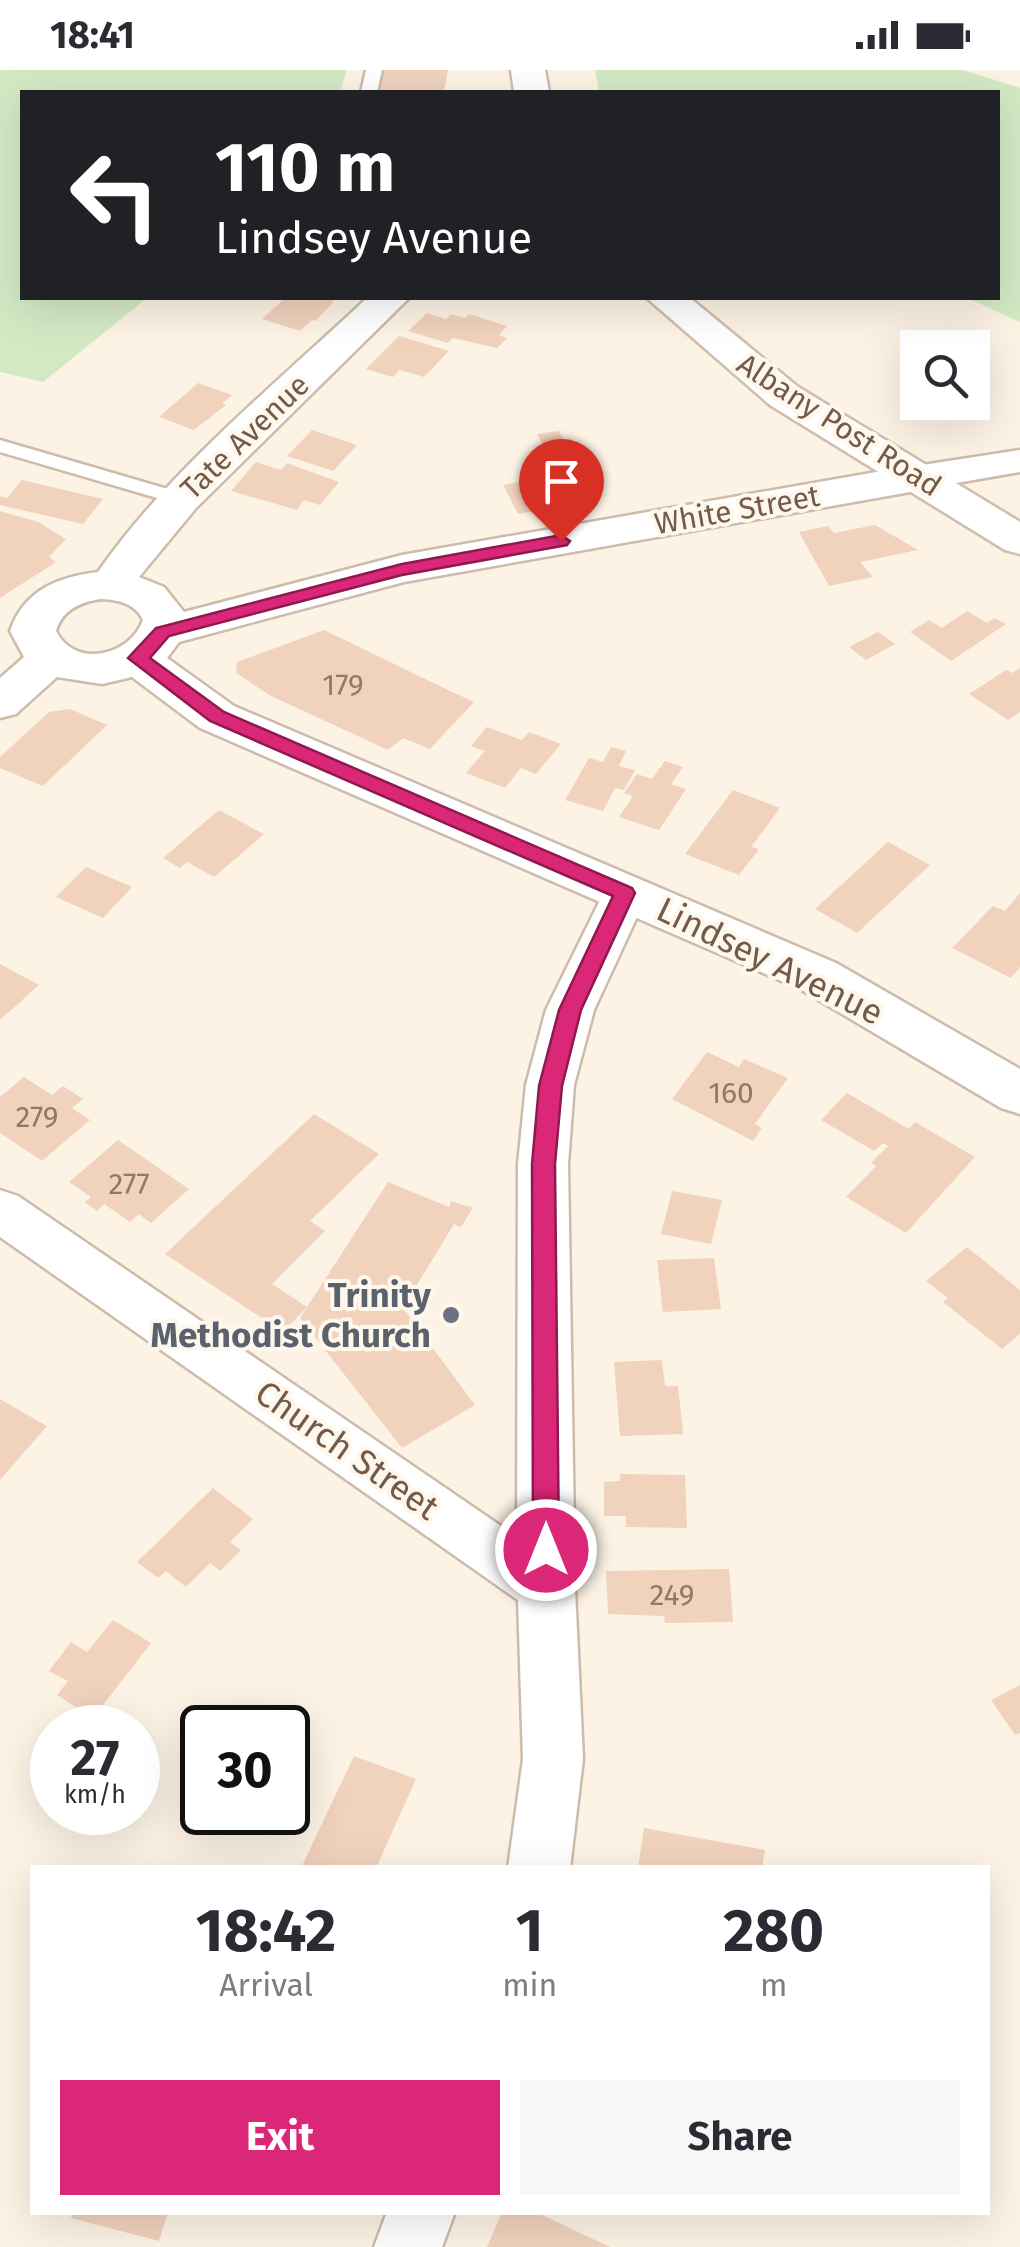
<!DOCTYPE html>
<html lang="en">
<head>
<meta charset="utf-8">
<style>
	body { margin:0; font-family:"Fira Sans",sans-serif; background:#f7f7f7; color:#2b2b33; height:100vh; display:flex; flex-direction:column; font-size:38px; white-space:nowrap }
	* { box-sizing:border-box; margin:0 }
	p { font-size:32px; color:#7c7c81 }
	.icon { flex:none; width:55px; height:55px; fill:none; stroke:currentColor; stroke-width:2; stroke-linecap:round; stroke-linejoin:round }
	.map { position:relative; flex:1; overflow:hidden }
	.details { position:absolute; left:30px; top:1795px; width:960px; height:350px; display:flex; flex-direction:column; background:#fff; border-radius:0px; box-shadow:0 10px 40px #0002 }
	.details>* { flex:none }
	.guide { position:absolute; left:20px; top:20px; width:980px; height:210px; border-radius:0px; box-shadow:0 10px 40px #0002; background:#202124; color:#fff; overflow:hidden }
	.controls { position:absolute; left:900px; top:260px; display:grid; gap:20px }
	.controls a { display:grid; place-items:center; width:90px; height:90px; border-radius:0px; background:#fff; box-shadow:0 10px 40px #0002; font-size:50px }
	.speed { position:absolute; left:30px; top:1635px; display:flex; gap:20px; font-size:50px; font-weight:700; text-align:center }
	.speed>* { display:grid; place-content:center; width:130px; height:130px; border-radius:50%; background:#fff; box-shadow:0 10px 40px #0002; line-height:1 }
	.speed small { font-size:25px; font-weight:400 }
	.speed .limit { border:5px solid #111; border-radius:15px; background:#fff; color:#111 }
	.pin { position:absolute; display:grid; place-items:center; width:85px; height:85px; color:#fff; margin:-102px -42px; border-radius:50% 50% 50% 0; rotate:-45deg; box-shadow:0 0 10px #0007 }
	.pin .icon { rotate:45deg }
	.me { position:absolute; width:110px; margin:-55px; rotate:0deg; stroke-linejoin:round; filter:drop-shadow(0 0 8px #0008) }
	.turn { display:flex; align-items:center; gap:35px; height:210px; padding:0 30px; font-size:45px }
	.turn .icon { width:130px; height:130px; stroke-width:2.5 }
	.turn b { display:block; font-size:70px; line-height:85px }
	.eta { display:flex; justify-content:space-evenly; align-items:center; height:170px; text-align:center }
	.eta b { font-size:60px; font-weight:700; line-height:70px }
	.cta { display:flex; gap:20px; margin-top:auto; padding:20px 30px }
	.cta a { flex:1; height:115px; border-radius:0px; background:#db2777; color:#fff; font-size:40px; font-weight:700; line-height:115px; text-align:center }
	.cta a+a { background:#f7f7f7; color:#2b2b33 }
	.status { display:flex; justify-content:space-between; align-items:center; height:70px; padding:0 50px; background:#fff; direction:ltr }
	.status svg { height:28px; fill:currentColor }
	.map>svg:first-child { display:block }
</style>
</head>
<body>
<div class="status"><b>18:41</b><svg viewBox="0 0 49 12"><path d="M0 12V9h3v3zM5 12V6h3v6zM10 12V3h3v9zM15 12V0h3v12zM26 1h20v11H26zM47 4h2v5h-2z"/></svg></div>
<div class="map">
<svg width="1020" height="2177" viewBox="0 0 1020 2177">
	<rect width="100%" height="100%" fill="#fcf3e5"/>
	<!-- green -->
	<path fill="#d3e9c4" d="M0 0H347L340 22H22V228H147L43 312 0 302Z
		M595 0H963L1020 18V252L967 228H998V22H599Z"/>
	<!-- building -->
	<path fill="#f0d2bd" d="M378 0H448L444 22H373Z
		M285 228H321L334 231 316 251 312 250 300 261 262 249Z
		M427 243 446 249 451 244 465 248 469 244 507 256 499 265 507 268 497 278 453 268 448 273 408 261Z
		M399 266 449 281 424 307 400 300 393 307 366 299Z
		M198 313 232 325 222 334 226 335 194 360 159 347Z
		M312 360 357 375 333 401 287 386Z
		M559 361 571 382 549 386 537 364Z
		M256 392 281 400 287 393 339 412 320 435 304 430 297 440 231 421Z
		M22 410 103 429 83 454 0 435V426L7 428Z
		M531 410 546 439 518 444 503 415Z
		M0 441 38 452 66 469 49 487 56 492 0 528Z
		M875 455 918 480 860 492 873 507 829 516 799 462 828 456 834 463Z
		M967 541 987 553 994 548 1006 554 951 591 910 562 929 550 942 558Z
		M324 560 448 620 474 632 430 679 403 668 388 680 269 625 236 603 237 592Z
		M878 562 895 574 866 590 849 577Z
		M1020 598V642L1008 650 969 624 1006 600 1012 603Z
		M70 639 107 655 43 716 0 698V687L49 642Z
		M487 657 522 670 529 662 561 674 536 704 521 698 505 718 466 703 485 681 471 676Z
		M611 677 626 681 619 696 635 700 624 720 615 718 603 741 565 730 589 688 603 692Z
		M665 691 683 697 671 714 686 719 659 760 619 747 633 726 624 723 637 704 652 709Z
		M733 720 780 738 751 777 759 779 739 805 685 784Z
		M219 740 264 764 214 807 187 792 180 798 163 788Z
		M888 772 930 795 857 863 815 839Z
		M86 797 132 817 103 848 56 827Z
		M1020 823V897L1011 908 952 878 993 836 1005 841Z
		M0 894 39 915 0 950Z
		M707 982 739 997 744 989 788 1008 755 1054 762 1058 753 1071 672 1029Z
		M24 1007 52 1025 63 1016 83 1029 72 1038 90 1050 42 1091 0 1063V1027Z
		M847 1023 909 1059 915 1052 975 1087 906 1163 846 1127 876 1096 871 1093 888 1076 883 1073 874 1081 821 1050Z
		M314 1044 379 1084 310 1151 325 1161 272 1214 307 1237 283 1262 165 1184Z
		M118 1070 189 1119 151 1153 139 1144 130 1152 104 1134 97 1141 85 1132 91 1127 69 1112Z
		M388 1112 449 1137 451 1131 473 1138 461 1157 454 1154 403 1238 475 1335 402 1378 300 1248Z
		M672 1121 722 1130 711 1174 661 1164Z
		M967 1177 1020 1220V1264L1002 1279 943 1232 948 1228 926 1211Z
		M714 1188 721 1239 663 1242 657 1190Z
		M662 1290 665 1316H678L683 1364 620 1366 614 1292Z
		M0 1329 47 1356 0 1410Z
		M620 1404 685 1405 687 1458 626 1457V1446H604V1412L620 1411Z
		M213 1418 253 1449 230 1472 241 1480 220 1501 210 1493 186 1517 166 1501 158 1508 137 1492Z
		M729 1499 733 1552 665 1553 664 1546 608 1544 606 1501Z
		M113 1550 151 1573 93 1648 57 1625 68 1611 49 1601 71 1572 87 1582Z
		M1020 1615V1663L1015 1665 991 1630Z
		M354 1686 416 1709 376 1798H301Z
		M644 1758 765 1780 762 1798H638Z
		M73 2142H168L159 2171 71 2148Z
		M502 2142H536L610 2177H487Z"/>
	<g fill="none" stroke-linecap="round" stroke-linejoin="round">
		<defs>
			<path id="service" d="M366 0H382L377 22H361Z
				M0 370 188 425 191 429 181 435 0 382Z"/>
			<path id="minor" d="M1020 380V402L916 420 902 416 897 408 902 400 916 396Z
				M625 807 641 812 648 823 594 940 574 1015 568 1094 575 1518 583 1689 570 1798H508L523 1689 518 1530 0 1167V1120L18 1126 517 1467 518 1094 526 1015 546 940 609 812Z
				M387 2142H455L442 2177H374Z"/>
			<path id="tertiary" d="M367 228H409L196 438 139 507 164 517 184 542 402 485 916 395 931 399 937 408 931 417 916 421 404 512 179 572 167 588 234 636 836 893 1020 999V1044L1001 1038 800 919 200 658 132 607 102 614 57 607 16 644 0 648V608L24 587 10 561C24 520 58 507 98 502 166 403 279 311 367 228ZM101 529C118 530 135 533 143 550 130 586 75 599 56 561 62 540 80 532 101 529Z"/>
			<path id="secondary" d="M511 0H545L549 22H514Z
				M647 228H690L798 317 1020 452V484L1005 480 770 335Z"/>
		</defs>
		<!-- service casing -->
		<use href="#service" stroke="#cdbbac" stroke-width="5"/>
		<!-- minor casing -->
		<use href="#minor" stroke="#cdbbac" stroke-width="5"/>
		<!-- tertiary casing -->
		<use href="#tertiary" stroke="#cdbbac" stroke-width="5"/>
		<!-- secondary casing -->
		<use href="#secondary" stroke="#d2bdac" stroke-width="5"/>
		<!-- service -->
		<use href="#service" fill="#fff" fill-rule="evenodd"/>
		<!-- minor -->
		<use href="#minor" fill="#fff" fill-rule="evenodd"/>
		<!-- tertiary -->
		<use href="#tertiary" fill="#fff" fill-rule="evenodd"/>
		<!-- secondary -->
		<use href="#secondary" fill="#fff" fill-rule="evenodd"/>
	</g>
	<!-- route -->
	<path fill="#db2777" stroke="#8e194d" stroke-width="2.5" d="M561 465 570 471 567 475 402 505 169 566 150 588 224 642 632 818 635 823 581 940 562 1016 555 1094 559 1480 555 1488 546 1491 537 1488 533 1480 532 1094 539 1016 559 940 613 826 210 651 128 588 156 558 402 494Z"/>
	<!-- markers -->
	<circle fill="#6b7280" stroke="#fef7eb" stroke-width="4" cx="451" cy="1245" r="10"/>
	<g text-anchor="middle" stroke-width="8" stroke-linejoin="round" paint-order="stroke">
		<!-- far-street labels -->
		<g font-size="30" fill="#745a4b" stroke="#fef7eb">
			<text transform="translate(839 355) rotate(33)" y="10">Albany Post Road</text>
			<text transform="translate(245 367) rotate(-44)" y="10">Tate Avenue</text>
			<text transform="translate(737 440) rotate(-10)" y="10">White Street</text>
		</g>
		<!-- number labels -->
		<g font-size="30" fill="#937868">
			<text x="343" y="625">179</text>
			<text x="731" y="1033">160</text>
			<text x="37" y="1057">279</text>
			<text x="129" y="1124">277</text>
			<text x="672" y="1535">249</text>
		</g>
		<!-- street labels -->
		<g font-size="35" fill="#745a4b" stroke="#fef7eb">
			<text transform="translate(770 891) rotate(26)" y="12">Lindsey Avenue</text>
			<text transform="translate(347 1380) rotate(35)" y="12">Church Street</text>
		</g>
		<!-- worship labels -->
		<g font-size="35" font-weight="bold" fill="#5b616d" stroke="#fef7eb" text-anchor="end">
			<text x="431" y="1237">Trinity<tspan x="431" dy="40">Methodist Church</tspan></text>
		</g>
	</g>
</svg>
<div class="controls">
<a><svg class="icon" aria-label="search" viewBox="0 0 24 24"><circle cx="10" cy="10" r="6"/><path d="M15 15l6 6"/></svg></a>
</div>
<div class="speed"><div>27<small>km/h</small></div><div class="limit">30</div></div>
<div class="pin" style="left:561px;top:471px;background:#d93025"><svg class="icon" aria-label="arrive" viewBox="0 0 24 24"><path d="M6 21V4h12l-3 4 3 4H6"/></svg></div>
<svg class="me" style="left:546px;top:1480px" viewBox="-20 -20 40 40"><circle r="17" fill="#db2777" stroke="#fff" stroke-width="3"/><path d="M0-11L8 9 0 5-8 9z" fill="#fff"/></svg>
<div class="guide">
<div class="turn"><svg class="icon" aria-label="left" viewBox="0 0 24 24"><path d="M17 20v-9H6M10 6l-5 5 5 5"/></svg><div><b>110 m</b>Lindsey Avenue</div></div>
</div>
<section class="details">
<div class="eta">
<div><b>18:42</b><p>Arrival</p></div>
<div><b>1</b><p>min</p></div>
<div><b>280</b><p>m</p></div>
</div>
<div class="cta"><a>Exit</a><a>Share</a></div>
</section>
</div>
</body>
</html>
